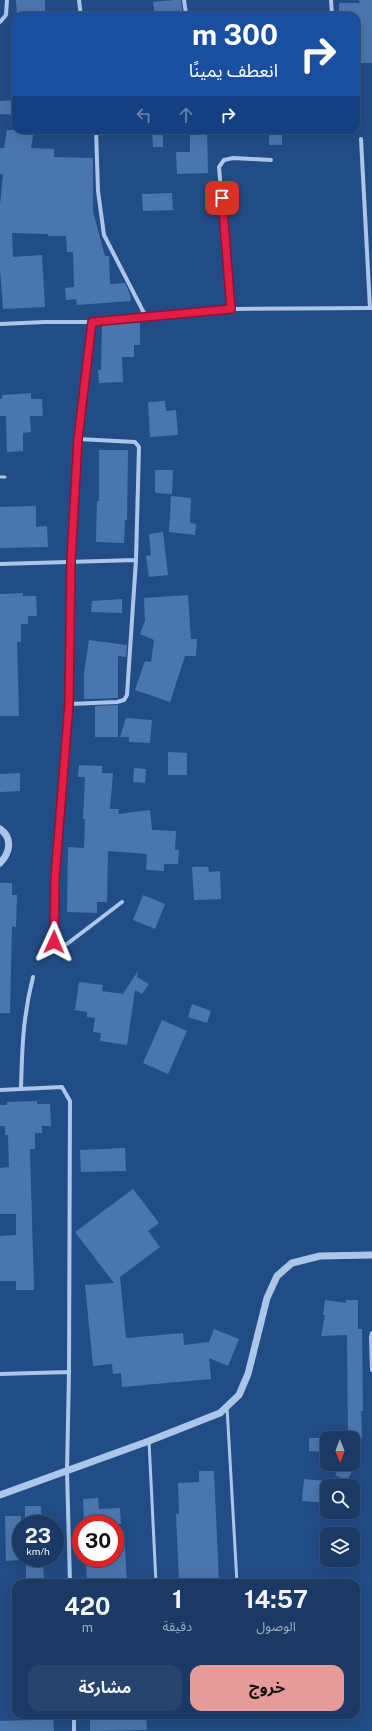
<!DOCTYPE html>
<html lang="ar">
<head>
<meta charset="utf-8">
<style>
	body { margin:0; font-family:"Public Sans","Noto Sans Arabic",sans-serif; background:#27446d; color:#f1f3f6; direction:rtl; height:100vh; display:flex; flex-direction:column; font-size:15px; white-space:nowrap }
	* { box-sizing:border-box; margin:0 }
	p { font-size:13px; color:#9facbf }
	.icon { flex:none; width:22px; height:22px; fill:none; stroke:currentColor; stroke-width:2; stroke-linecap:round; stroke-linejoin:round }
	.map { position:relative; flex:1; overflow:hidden; direction:ltr }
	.drawer { position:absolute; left:12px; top:1579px; width:348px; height:140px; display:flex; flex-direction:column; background:#1a3964; border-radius:12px; box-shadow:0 4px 16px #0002,0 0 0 1px #385378; direction:rtl }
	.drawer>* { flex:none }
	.hud { position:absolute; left:12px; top:12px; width:348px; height:122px; border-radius:12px; box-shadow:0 4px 16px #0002,0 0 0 1px #385378; direction:rtl; background:#1a4fa0; color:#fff; overflow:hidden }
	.needle { width:26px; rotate:179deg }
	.fabs { position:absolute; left:320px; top:1431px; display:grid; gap:8px }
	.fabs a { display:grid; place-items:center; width:40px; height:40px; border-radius:8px; background:#1a3964; box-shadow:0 4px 16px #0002,0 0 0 1px #385378; font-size:20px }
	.speed { position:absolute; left:12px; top:1515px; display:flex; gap:8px; font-size:20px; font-weight:700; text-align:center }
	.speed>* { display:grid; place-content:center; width:52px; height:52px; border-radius:50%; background:#1a3964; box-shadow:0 4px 16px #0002,0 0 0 1px #385378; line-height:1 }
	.speed small { font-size:10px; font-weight:400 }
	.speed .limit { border:6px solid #d22; background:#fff; color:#111 }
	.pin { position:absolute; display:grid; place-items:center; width:34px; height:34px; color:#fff; margin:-17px; border-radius:8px; box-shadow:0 2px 6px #0006 }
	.me { position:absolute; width:44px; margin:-22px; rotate:1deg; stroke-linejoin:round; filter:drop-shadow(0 0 3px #0008) }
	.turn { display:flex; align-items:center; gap:14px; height:84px; padding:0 16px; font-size:18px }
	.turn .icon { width:52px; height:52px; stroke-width:2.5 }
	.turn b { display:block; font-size:28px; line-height:34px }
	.lanes { display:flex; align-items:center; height:38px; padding:0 16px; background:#0003; justify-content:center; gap:20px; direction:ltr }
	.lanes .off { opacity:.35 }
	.eta { display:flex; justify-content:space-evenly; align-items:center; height:68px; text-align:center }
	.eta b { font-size:24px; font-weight:700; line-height:28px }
	.cta { display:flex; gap:8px; margin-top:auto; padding:8px 16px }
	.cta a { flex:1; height:46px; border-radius:12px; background:#e69b98; color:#111; font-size:16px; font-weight:700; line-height:46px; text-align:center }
	.cta a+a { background:#27446d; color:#f1f3f6 }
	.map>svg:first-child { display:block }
</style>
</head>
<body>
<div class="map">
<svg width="372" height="1731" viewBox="0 0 372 1731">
	<rect width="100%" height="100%" fill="#224c85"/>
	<!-- building -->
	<path fill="#4b76ad" d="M16 0H45V16H17Z
		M174 0H181L183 16H155L153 2Z
		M359 0H372V63H356V16H339V3H360Z
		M16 100V115L0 114V101Z
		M7 130H34L31 148 54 149V157L93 158V212L105 256H109L110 284 125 283 130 294 131 301 77 305 76 299 66 300 65 288 74 287 73 252H67L66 236H48V234L12 233 13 257 42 255 45 307 3 309 0 269V205L3 174H0V148H4Z
		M152 130H163V147H153Z
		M190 130H207L208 173 177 174 176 152H190Z
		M269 130H282V145H269Z
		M172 193 173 210 143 211 142 194Z
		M123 323H140V345H134V357H122L123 382 99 383 98 370H101L102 324Z
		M31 393V399H42L43 416H30L31 432 23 433V451L7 452 6 416H0V399H2V395Z
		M165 401 166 411 176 410 178 435 150 437 148 402Z
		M99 450H128L127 520H125L124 543 96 542 97 501H99Z
		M155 470H173L172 494 155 493Z
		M171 496 191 498 190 523 196 524 195 535 169 532Z
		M36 506V527L47 526 48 547 0 548V507Z
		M163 532 168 575 149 577 146 556 151 555 149 534Z
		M23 593V596H36L37 616H28V624H21V642H17L19 716H0V594Z
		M188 595 191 639H197L196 656H185L170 702 135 690 145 661 151 662 154 640 140 634 145 621 144 598Z
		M122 599V613L91 612 92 601Z
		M89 640 127 645 126 657 118 656V698L84 699V673Z
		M118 705V737H95V706Z
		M126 718 152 720 150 743 129 742V737H120Z
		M168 752 187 753V775H168Z
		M79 765 102 766V773H113L110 809H119L118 814 150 810 152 830 176 831 175 850H179L178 864H164V871L146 870 147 854 108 851 107 902H97V913L67 912 68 847 84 848 85 819H83L85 777H78Z
		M134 768 146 769 145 783 133 782Z
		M20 773V791L0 792V774Z
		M192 867H208L209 872 220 871 221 899 194 900Z
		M0 883H12V895H17L16 927 12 926 10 1013H0Z
		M143 895 165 904 155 929 133 920Z
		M138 971 137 977 149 984 142 994 135 990 127 1045 100 1041 101 1033 93 1032 95 1018 87 1017V1012L75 1010 79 982 103 985 102 991 123 994Z
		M192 1004 211 1011 207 1023 188 1017Z
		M162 1020 187 1031 168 1074 143 1063Z
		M37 1101V1104H50L51 1126H42V1133H35V1149H30L34 1290H16V1281H0V1236L16 1235V1214H0V1168L9 1167 8 1135H5V1126H0V1105H7V1102Z
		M125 1148 126 1171 81 1172 80 1150Z
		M133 1189 159 1223 148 1231 160 1247 120 1277 126 1338 183 1333 184 1345 209 1342 214 1329 239 1339 228 1366 209 1358 211 1379 122 1387 121 1373 113 1374 112 1364 93 1366 85 1285 114 1283 75 1232Z
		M325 1300 346 1303V1300H358V1329H362L363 1411H361L362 1438H348L347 1335 321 1336 325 1315H323Z
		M309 1438H327V1452L309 1451Z
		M341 1464H348L354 1467 347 1481 335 1475Z
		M199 1471H214L219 1583H179L176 1514H179L178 1483 199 1482Z
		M304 1479 327 1481V1503L302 1501Z
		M98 1498 99 1509 120 1508 121 1524H84L83 1499Z
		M25 1506H41L42 1524H25Z
		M5 1516H21V1560L6 1561Z
		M115 1531H124L127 1583H87L86 1558H115Z
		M26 1558H43L44 1583H26Z
		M32 1715 53 1716 54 1731H0V1721L33 1720Z
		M90 1715H146L147 1730 90 1731Z"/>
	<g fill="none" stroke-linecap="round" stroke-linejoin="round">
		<!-- service -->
		<path stroke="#abc6e9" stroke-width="3" d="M0 477H5
			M227 1407 237 1583
			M149 1441 156 1583"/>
		<!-- minor -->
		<path stroke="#abc6e9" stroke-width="4" d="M79 0 81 16
			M184 0 186 14
			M331 0 332 16
			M0 22 6 15 7 0
			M96 130 98 191 104 235 146 317
			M361 139 370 308
			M231 309 219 167 224 160 233 158 271 160
			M91 322 78 439 71 561 69 704 55 878 54 941 59 944H67L122 902
			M0 324 45 322H91L231 309 372 308
			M0 564 136 560
			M69 704 117 702 124 700 127 695 136 560 139 447 135 442 78 439
			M21 1089C22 1049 23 1016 33 977
			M0 1090 62 1087 70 1101 69 1372 67 1471 70 1583
			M372 1333 371 1337 372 1370
			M0 1374 69 1372
			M74 1715V1731"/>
		<!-- tertiary -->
		<path stroke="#abc6e9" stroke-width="7" d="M0 829C13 838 10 853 0 863
			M0 1495 149 1441 220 1413 239 1395 248 1374 267 1298 277 1276 292 1263 320 1256 372 1255"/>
	</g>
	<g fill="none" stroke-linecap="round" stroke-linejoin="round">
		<defs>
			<path id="route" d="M54 942 55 878 69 704 71 561 78 439 92 322 231 309 222 198"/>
		</defs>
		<!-- route casing -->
		<use href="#route" stroke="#92132f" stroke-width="10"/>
		<!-- route -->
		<use href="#route" stroke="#e11d48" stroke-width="7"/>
	</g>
</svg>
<div class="fabs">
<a><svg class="needle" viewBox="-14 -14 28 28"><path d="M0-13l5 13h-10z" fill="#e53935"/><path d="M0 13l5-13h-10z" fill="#9facbf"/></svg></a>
<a><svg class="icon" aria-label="search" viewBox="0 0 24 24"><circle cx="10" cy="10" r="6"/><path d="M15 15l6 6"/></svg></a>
<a><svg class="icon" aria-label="layers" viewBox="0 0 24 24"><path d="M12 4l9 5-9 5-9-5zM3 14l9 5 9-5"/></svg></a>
</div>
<div class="speed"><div>23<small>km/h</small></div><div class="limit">30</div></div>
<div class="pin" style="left:222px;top:198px;background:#d93025"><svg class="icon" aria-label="arrive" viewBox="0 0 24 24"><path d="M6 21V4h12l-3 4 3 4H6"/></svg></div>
<svg class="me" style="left:54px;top:942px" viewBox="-20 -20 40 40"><path d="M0-17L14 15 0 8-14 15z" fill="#e11d48" stroke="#fff" stroke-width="4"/></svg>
<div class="hud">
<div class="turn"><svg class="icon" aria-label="right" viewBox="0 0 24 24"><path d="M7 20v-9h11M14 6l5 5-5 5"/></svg><div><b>300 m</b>انعطف يمينًا</div></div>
<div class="lanes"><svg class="icon off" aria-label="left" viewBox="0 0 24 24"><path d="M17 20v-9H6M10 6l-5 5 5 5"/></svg><svg class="icon off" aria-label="ahead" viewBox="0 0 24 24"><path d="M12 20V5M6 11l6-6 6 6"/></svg><svg class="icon" aria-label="right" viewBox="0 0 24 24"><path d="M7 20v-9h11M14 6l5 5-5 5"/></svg></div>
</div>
<section class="drawer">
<div class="eta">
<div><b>14:57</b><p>الوصول</p></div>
<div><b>1</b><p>دقيقة</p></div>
<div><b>420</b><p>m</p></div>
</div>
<div class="cta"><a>خروج</a><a>مشاركة</a></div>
</section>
</div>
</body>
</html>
